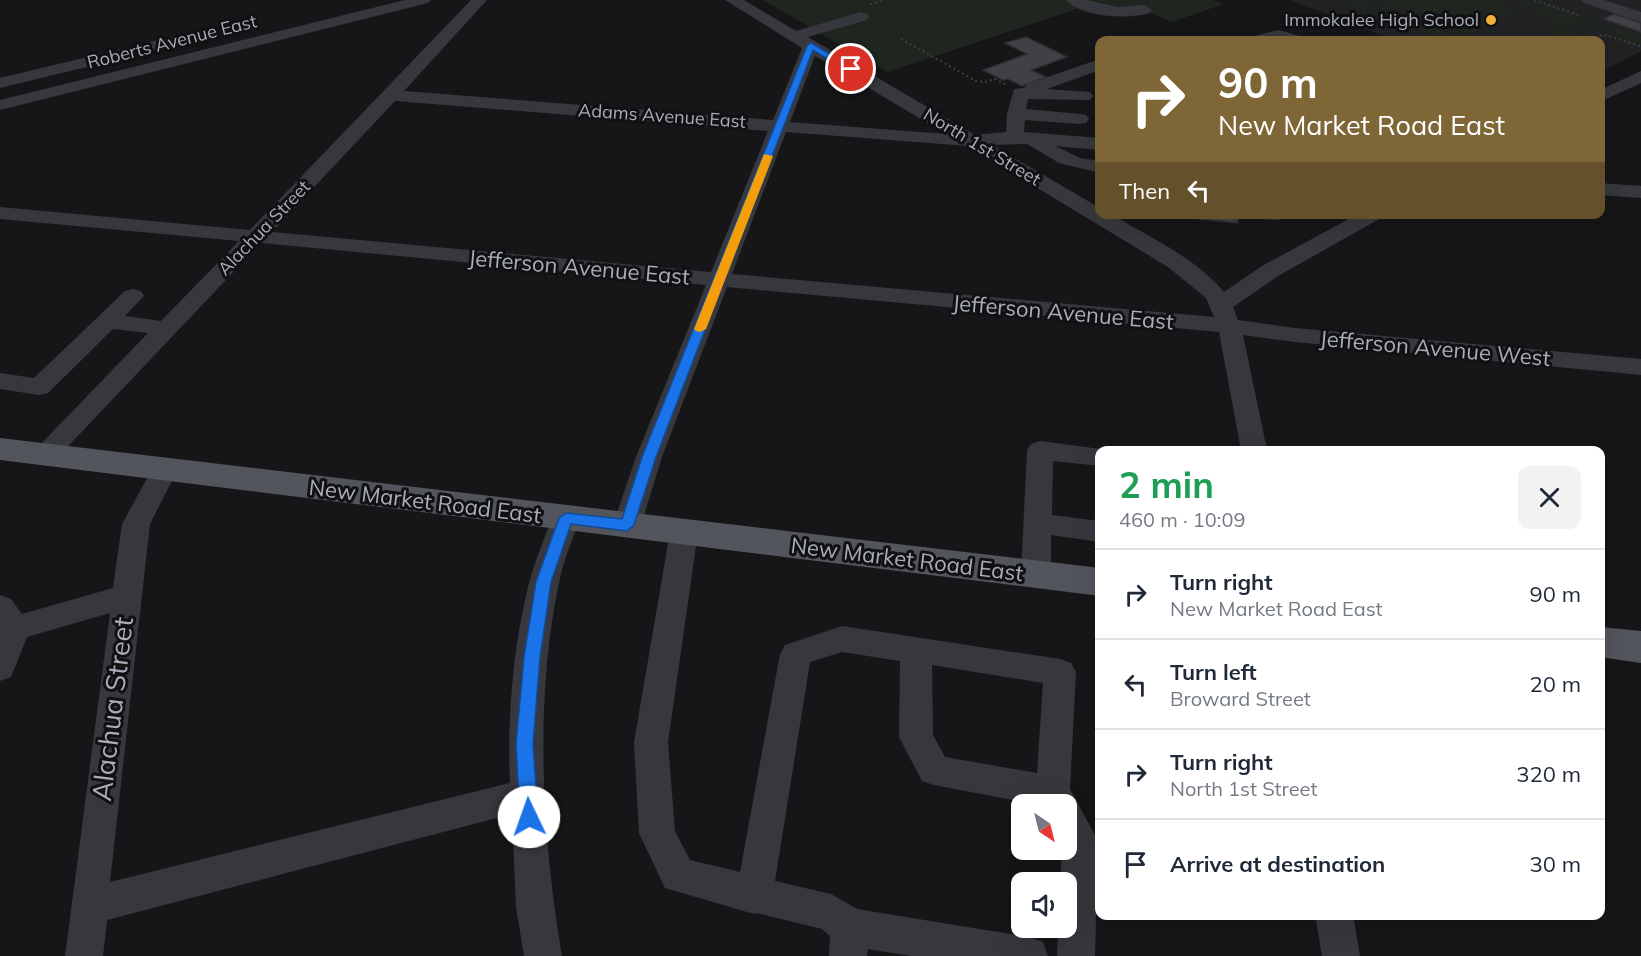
<!DOCTYPE html>
<html lang="en">
<head>
<meta charset="utf-8">
<style>
	body { margin:0; font-family:Mulish,sans-serif; background:#f2f2f3; color:#1f2937; height:100vh; display:flex; flex-direction:column; font-size:22px; white-space:nowrap }
	* { box-sizing:border-box; margin:0 }
	p { font-size:20px; color:#747a83 }
	.icon { flex:none; width:33px; height:33px; fill:none; stroke:currentColor; stroke-width:2; stroke-linecap:round; stroke-linejoin:round }
	.map { position:relative; flex:1; overflow:hidden }
	.panel { position:absolute; left:1095px; top:446px; width:510px; height:474px; display:flex; flex-direction:column; background:#fff; border-radius:12px; box-shadow:0 6px 24px #0002 }
	.panel>* { flex:none }
	.top-card { position:absolute; left:1095px; top:36px; width:510px; height:183px; border-radius:12px; box-shadow:0 6px 24px #0002; background:#7e6636; color:#fff; overflow:hidden }
	.needle { width:39px; rotate:145deg }
	.tools { position:absolute; left:1011px; top:794px; display:grid; gap:12px }
	.tools a { display:grid; place-items:center; width:66px; height:66px; border-radius:12px; background:#fff; box-shadow:0 6px 24px #0002; font-size:30px }
	.pin { position:absolute; display:grid; place-items:center; width:51px; height:51px; color:#fff; margin:-26px; border:3px solid #fff; border-radius:50%; box-shadow:0 2px 6px #0007 }
	.me { position:absolute; width:66px; margin:-33px; rotate:357deg; stroke-linejoin:round; filter:drop-shadow(0 0 4px #0008) }
	.turn { display:flex; align-items:center; gap:21px; height:126px; padding:0 24px; font-size:27px }
	.turn .icon { width:78px; height:78px; stroke-width:2.5 }
	.turn b { display:block; font-size:42px; line-height:51px }
	.then { display:flex; align-items:center; height:57px; padding:0 24px; background:#0003; gap:12px; font-size:22px }
	.round { display:grid; place-items:center; flex:none; width:63px; height:63px; border-radius:12px; background:#f2f2f3 }
	.summary { display:flex; align-items:center; justify-content:space-between; height:102px; padding:0 24px }
	h1 { font-size:36px; font-weight:700; line-height:45px; color:#1e9e55 }
	ul { padding:0; list-style:none }
	li { display:flex; align-items:center; gap:18px; height:90px; padding:0 24px; border-top:2px solid #e0e1e3 }
	li div { flex:1 }
	li b { display:block; font-size:22px }
	li em { font-style:normal }
	.map>svg:first-child { display:block }
</style>
</head>
<body>
<div class="map">
<svg width="1641" height="956" viewBox="0 0 1641 956">
	<rect width="100%" height="100%" fill="#161618"/>
	<!-- built -->
	<path fill="#222225" d="M1290 0H1641V51L1601 72 1600 40H1394Z"/>
	<!-- green -->
	<path fill="#1e261f" d="M763 0H1214L1224 4 1172 22 1151 13 1127 17 1108 16 1080 8 887 72Z
		M1336 0C1385 0 1429 32 1477 40H1446Z
		M1375 0H1492L1521 10 1467 34Z
		M1509 0H1530L1641 37V45L1574 22 1577 31 1573 40H1537L1549 35 1553 29C1548 11 1525 5 1509 0Z"/>
	<!-- building -->
	<path fill="#404145" stroke="#303034" stroke-width="1.5" d="M1614 14 1641 23V32L1603 19Z
		M1026 37 1067 57 1031 70 1046 77 1022 86 1008 79 1003 80 983 70 1027 54 1005 43Z
		M1198 214H1278L1280 220 1238 216V223L1199 219Z"/>
	<g fill="none" stroke-linecap="round" stroke-linejoin="round">
		<!-- path -->
		<path stroke="#3d3f44" stroke-width="2" stroke-dasharray="2 3" stroke-linecap="butt" d="M1534 0 1581 16
			M870 4 885 0
			M901 39 976 81 985 82 995 79 1005 84
			M1580 40 1604 35 1641 46"/>
		<!-- minor -->
		<path fill="#37383d" fill-rule="evenodd" d="M405 0H431L428 3 0 110V100Z
			M471 0H487L404 91 773 120 802 48 725 0H744L796 31 861 12 867 14 869 17 867 20 808 37 975 135 1006 132 1007 114 1014 89 1024 88 1027 84 1100 59V70L1047 89 1090 92 1093 96 1090 100 1028 99 1026 109 1080 114 1086 115 1089 119 1086 123 1080 124 1025 120 1024 132 1100 138V150L1055 146 1080 158 1100 161V173L1059 163 1027 144 992 145 1100 208V214H1111C1149 237 1196 258 1224 292L1262 266 1358 214H1384L1381 218 1278 276 1233 307 1238 320 1295 328 1641 359V375L1295 342 1243 335 1267 450H1241L1219 332 727 287 662 457 641 525 637 532 627 535 617 532 613 525 636 457 706 285 261 243 55 460 46 463 37 460 33 454 37 448 148 333 113 329 48 393 39 395 0 389V373L34 378 125 291 133 289 141 291 144 296 125 316 161 321 239 241 0 219V207L250 230ZM815 56 946 134 790 122ZM395 101 768 131 711 272 272 232ZM786 132 968 146 1168 267 1206 298 1214 317 732 274Z
			M1066 0H1087L1117 7 1144 5 1152 10 1149 13C1128 19 1082 18 1066 0Z
			M1581 0H1604L1641 12V22L1584 3Z
			M200 30 206 32 208 35 206 38 0 88V78Z
			M1278 30 1304 37 1306 40H1249L1251 37Z
			M1641 71V83L1600 102V90Z
			M1600 183 1641 186V198L1600 195Z
			M1040 441 1108 450H1100V466L1053 461 1052 515 1100 521V542L1051 535V574L1046 582 1036 585 1026 582 1021 574 1027 450 1031 444Z
			M165 460 174 462 178 469 150 524 110 882 510 783C507 717 513 647 529 583 535 561 544 539 552 518L556 511 566 508 576 511 580 518C573 539 563 561 559 583 534 700 542 839 562 956H524L516 907 512 814 107 920 103 956H65L110 613 27 637 11 677 0 681V595L11 599 22 614 113 588 122 524 156 462Z
			M684 521 694 525 698 532 668 742 675 831 690 860 740 872 780 654 785 645 842 626 1060 659 1071 663 1076 672 1070 789 1098 841 1095 956H1057L1058 927H1066V882H1060L1062 849H1066V804H1033L934 785 922 781 899 737 900 661 842 652 810 662 775 881 831 894 857 909 1029 937 1043 942 1048 956H911L868 949 867 956H829L830 936 822 929 757 913 754 914 665 888 639 833 634 742 670 532 674 525ZM932 665 1043 683 1037 773 945 757 933 735Z
			M1315 915H1353L1360 956H1322Z"/>
		<!-- major -->
		<path fill="#53555c" fill-rule="evenodd" d="M0 438 1100 568V596L0 460Z
			M1600 627 1641 631V663L1600 657Z"/>
	</g>
	<!-- route -->
	<path fill="#1a73e8" stroke="#114b97" stroke-width="1.5" d="M811 43 855 69 848 71 813 50 656 457 634 525 627 531 571 524 551 582 540 657 533 744 538 817 536 822 529 825 523 822 520 817 516 744 524 657 536 582 559 518 566 513 622 519 642 457 807 46Z"/>
	<!-- slow -->
	<path fill="#f59e0b" d="M764 154 773 156 706 329 700 332 696 331 694 329Z"/>
	<!-- markers -->
	<circle fill="#f2b134" stroke="#111113" stroke-width="2" cx="1491" cy="20" r="6"/>
	<g text-anchor="middle" stroke-width="6" stroke-linejoin="round" paint-order="stroke">
		<!-- far-poi labels -->
		<g font-size="18" fill="#a8adb8" stroke="#111113" text-anchor="end">
			<text x="1479" y="26">Immokalee High School</text>
		</g>
		<!-- far-street labels -->
		<g font-size="18" fill="#a8adb8" stroke="#111113">
			<text transform="translate(172 42) rotate(-14)" y="6">Roberts Avenue East</text>
			<text transform="translate(662 116) rotate(4)" y="6">Adams Avenue East</text>
			<text transform="translate(982 147) rotate(31)" y="6">North 1st Street</text>
			<text transform="translate(264 228) rotate(-46)" y="6">Alachua Street</text>
		</g>
		<!-- street labels -->
		<g font-size="22" fill="#a8adb8" stroke="#111113">
			<text transform="translate(579 267) rotate(5)" y="8">Jefferson Avenue East</text>
			<text transform="translate(1063 312) rotate(5)" y="8">Jefferson Avenue East</text>
			<text transform="translate(1435 348) rotate(5)" y="8">Jefferson Avenue West</text>
			<text transform="translate(425 501) rotate(7)" y="8">New Market Road East</text>
			<text transform="translate(907 559) rotate(7)" y="8">New Market Road East</text>
		</g>
		<!-- near-street labels -->
		<g font-size="27" fill="#a8adb8" stroke="#111113">
			<text transform="translate(113 709) rotate(-83)" y="9">Alachua Street</text>
		</g>
	</g>
</svg>
<div class="tools">
<a><svg class="needle" viewBox="-14 -14 28 28"><path d="M0-13l5 13h-10z" fill="#e53935"/><path d="M0 13l5-13h-10z" fill="#747a83"/></svg></a>
<a><svg class="icon" aria-label="sound" viewBox="0 0 24 24"><path d="M4 9h4l5-4v14l-5-4H4zM17 9q2 3 0 6"/></svg></a>
</div>
<div class="pin" style="left:851px;top:69px;background:#d93025"><svg class="icon" aria-label="arrive" viewBox="0 0 24 24"><path d="M6 21V4h12l-3 4 3 4H6"/></svg></div>
<svg class="me" style="left:529px;top:817px" viewBox="-20 -20 40 40"><circle r="19" fill="#fff"/><path d="M0-13L10 11 0 6-10 11z" fill="#1a73e8"/></svg>
<div class="top-card">
<div class="turn"><svg class="icon" aria-label="right" viewBox="0 0 24 24"><path d="M7 20v-9h11M14 6l5 5-5 5"/></svg><div><b>90 m</b>New Market Road East</div></div>
<div class="then">Then<svg class="icon" aria-label="left" viewBox="0 0 24 24"><path d="M17 20v-9H6M10 6l-5 5 5 5"/></svg></div>
</div>
<section class="panel">
<div class="summary"><div><h1>2 min</h1><p>460 m · 10:09</p></div><a class="round"><svg class="icon" aria-label="close" viewBox="0 0 24 24"><path d="M6 6l12 12M18 6L6 18"/></svg></a></div>
<ul>
<li><svg class="icon" aria-label="right" viewBox="0 0 24 24"><path d="M7 20v-9h11M14 6l5 5-5 5"/></svg><div><b>Turn right</b><p>New Market Road East</p></div><em>90 m</em></li>
<li><svg class="icon" aria-label="left" viewBox="0 0 24 24"><path d="M17 20v-9H6M10 6l-5 5 5 5"/></svg><div><b>Turn left</b><p>Broward Street</p></div><em>20 m</em></li>
<li><svg class="icon" aria-label="right" viewBox="0 0 24 24"><path d="M7 20v-9h11M14 6l5 5-5 5"/></svg><div><b>Turn right</b><p>North 1st Street</p></div><em>320 m</em></li>
<li><svg class="icon" aria-label="arrive" viewBox="0 0 24 24"><path d="M6 21V4h12l-3 4 3 4H6"/></svg><div><b>Arrive at destination</b></div><em>30 m</em></li>
</ul>
</section>
</div>
</body>
</html>
